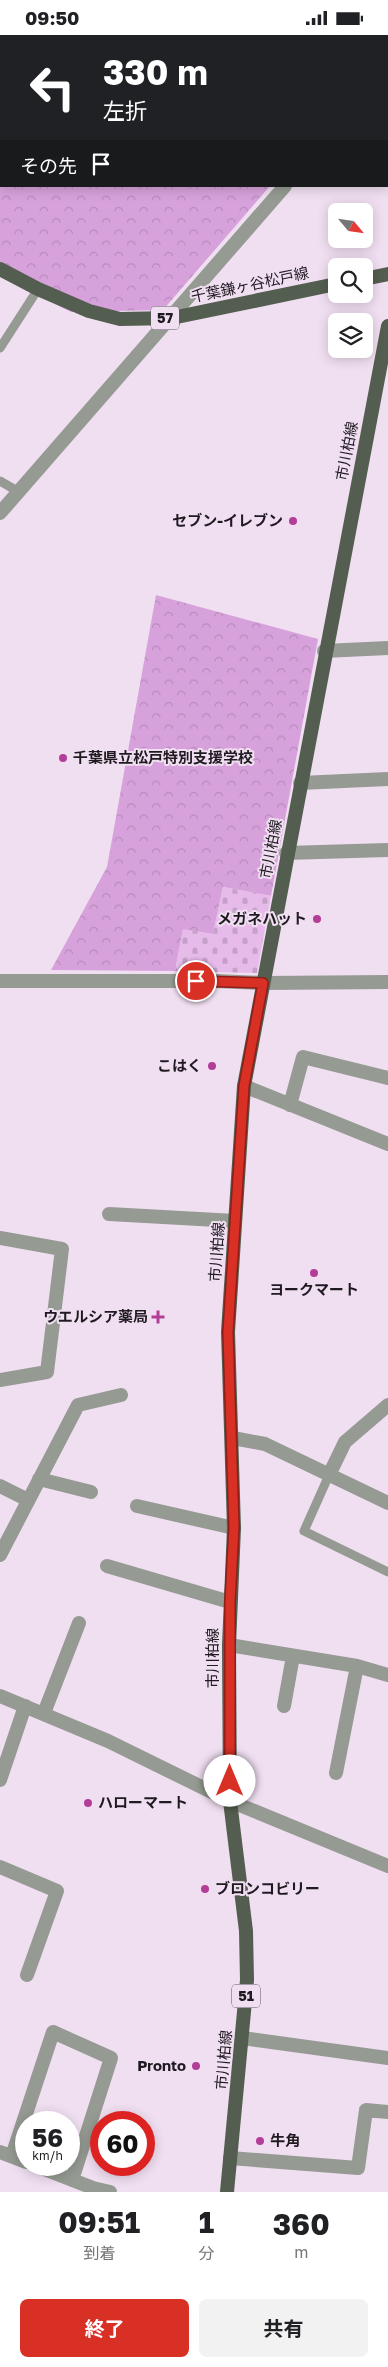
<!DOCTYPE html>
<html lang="ja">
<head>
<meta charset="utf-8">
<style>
	body { margin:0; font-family:"Golos Text","Noto Sans JP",sans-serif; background:#f2f2f2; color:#202124; height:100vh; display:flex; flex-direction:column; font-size:19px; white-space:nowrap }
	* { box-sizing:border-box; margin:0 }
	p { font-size:16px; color:#757577 }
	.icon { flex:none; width:28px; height:28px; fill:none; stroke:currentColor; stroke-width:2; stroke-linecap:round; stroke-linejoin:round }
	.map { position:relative; height:2157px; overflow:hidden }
	.details { display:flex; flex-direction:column; background:#fff; flex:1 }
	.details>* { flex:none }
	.guide { position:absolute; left:0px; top:0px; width:389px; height:152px; box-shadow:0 2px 12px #0003; background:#202124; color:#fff; overflow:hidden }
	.needle { width:32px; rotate:119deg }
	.buttons { position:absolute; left:328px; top:168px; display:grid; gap:10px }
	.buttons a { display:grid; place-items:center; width:45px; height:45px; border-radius:8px; background:#fff; box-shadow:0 2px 12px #0003; font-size:25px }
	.speed { position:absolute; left:15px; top:2076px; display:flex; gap:10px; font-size:25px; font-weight:700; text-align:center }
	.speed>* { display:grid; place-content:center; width:65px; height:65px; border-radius:50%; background:#fff; box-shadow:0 2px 12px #0003; line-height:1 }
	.speed small { font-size:12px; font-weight:400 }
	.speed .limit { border:8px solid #d22; background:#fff; color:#111 }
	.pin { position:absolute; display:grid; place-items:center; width:42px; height:42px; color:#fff; margin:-21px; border:2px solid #fff; border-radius:50%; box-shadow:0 1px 5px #0007 }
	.me { position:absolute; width:55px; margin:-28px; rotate:0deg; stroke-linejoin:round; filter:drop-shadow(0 0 4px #0008) }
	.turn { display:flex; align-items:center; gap:18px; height:105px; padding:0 20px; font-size:22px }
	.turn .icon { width:65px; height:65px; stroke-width:2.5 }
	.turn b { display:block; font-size:35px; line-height:42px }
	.then { display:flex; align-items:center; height:48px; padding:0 20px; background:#0003; gap:10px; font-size:19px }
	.eta { display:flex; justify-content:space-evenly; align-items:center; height:85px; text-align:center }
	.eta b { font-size:30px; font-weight:700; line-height:35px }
	.action { display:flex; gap:10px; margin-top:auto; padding:10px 20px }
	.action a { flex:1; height:58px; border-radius:8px; background:#d93025; color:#fff; font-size:20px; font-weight:700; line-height:58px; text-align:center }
	.action a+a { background:#f2f2f2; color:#202124 }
	.status { display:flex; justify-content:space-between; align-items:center; height:35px; padding:0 25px; background:#fff; direction:ltr }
	.status svg { height:14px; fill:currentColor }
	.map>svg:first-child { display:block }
</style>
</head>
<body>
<div class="status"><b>09:50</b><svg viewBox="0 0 49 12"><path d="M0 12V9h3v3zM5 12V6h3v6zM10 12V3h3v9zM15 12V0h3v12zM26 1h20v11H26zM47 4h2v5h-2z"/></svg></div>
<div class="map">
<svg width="388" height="2157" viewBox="0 0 388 2157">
	<defs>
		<pattern id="forest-crowns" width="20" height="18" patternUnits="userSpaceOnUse" patternTransform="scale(1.25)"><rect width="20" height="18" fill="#d7a2db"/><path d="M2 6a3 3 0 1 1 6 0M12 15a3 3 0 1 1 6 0" fill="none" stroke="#b88bbc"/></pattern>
		<pattern id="cemetery-stones" width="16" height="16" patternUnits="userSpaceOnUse" patternTransform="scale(1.25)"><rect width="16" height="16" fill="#e6bbe9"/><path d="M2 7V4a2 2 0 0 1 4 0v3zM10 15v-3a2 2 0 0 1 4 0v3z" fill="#c5a0c8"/></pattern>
	</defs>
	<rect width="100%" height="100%" fill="#f0dff1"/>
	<!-- forest -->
	<path fill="url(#forest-crowns)" d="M0 0H388V15V1H1V151H270L163 275 71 277 0 241Z
		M156 560 318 604 271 861 223 852 213 899 183 895 175 936 51 935 107 832Z"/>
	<!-- cemetery -->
	<path fill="url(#cemetery-stones)" d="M223 852 271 861 257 938 175 936 183 894 213 899Z"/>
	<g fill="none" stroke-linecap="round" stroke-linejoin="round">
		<!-- service -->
		<path stroke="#959b93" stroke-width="9" d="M0 313 38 254
			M0 446 19 457
			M329 1440 304 1496 388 1537"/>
		<!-- minor -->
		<path stroke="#959b93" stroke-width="14" d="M388 32V31
			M0 478 285 151
			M324 616 388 613
			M300 748 388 744
			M286 818 388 815
			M0 946H216L263 948 388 947
			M244 1051 388 1109
			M290 1070 303 1022 388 1043
			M109 1179 235 1186
			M0 1203 62 1214 47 1337 0 1345
			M233 1403 265 1409 388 1468
			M329 1440 345 1407 388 1370
			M39 1444 91 1457
			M0 1451 28 1465
			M137 1471 234 1493
			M0 1520 78 1370 121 1360
			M107 1531 230 1567
			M229 1610 357 1631 388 1640
			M284 1671 293 1621
			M44 1678 79 1588
			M336 1738 357 1631
			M0 1745 25 1671
			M0 1832 57 1856 27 1940
			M242 2003 388 2023
			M0 2117 26 2127
			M12 2121 53 1997 111 2023 72 2145
			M230 2123 358 2133 366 2075 388 2077
			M34 2130 93 2153 110 2157"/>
		<!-- tertiary -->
		<path stroke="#959b93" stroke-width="14" d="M0 1661 108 1706 230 1766 388 1831"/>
		<!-- primary -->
		<path stroke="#545e50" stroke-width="14" d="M0 234 38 254 89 276 120 284 172 283 336 249
			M364 244 388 239
			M227 2157 247 1945 246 1896 230 1766 229 1610 234 1493 228 1297 244 1051 388 291"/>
	</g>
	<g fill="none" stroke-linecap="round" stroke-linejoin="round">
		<defs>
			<path id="route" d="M196 946 263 948 244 1051 228 1297 234 1492 230 1567V1746"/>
		</defs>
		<!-- route casing -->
		<use href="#route" stroke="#8d1f18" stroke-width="12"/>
		<!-- route -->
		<use href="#route" stroke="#d93025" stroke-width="9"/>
	</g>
	<!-- markers -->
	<g fill="#b23e98" stroke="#f0dff1" stroke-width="2">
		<circle cx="293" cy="486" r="5"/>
		<circle cx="63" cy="723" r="5"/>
		<circle cx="317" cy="884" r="5"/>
		<circle cx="212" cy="1031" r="5"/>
		<circle cx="314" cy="1238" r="5"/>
		<path d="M155.5 1274.5h5v5h5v5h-5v5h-5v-5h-5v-5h5z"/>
		<circle cx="88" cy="1768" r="5"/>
		<circle cx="205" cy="1854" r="5"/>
		<circle cx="196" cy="2031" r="5"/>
		<circle cx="260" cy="2106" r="5"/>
	</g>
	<g text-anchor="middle" stroke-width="4" stroke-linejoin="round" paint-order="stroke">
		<!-- shield labels -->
		<g fill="#f0dff1" stroke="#5e545f" stroke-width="1">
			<rect x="151" y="271.5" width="28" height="23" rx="4"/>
			<rect x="232" y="1949.5" width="28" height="23" rx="4"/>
		</g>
		<g font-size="14" font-weight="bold" fill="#1f1920">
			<text x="165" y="288">57</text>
			<text x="246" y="1966">51</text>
		</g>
		<!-- street labels -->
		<g font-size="15" fill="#1f1920" stroke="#f0dff1">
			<text transform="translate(250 250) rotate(-12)" y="5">千葉鎌ヶ谷松戸線</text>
			<text transform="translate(347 416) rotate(-79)" y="5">市川柏線</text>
			<text transform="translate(271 814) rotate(-79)" y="5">市川柏線</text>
			<text transform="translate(217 1217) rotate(-86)" y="5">市川柏線</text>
			<text transform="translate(213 1623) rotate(-90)" y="5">市川柏線</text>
			<text transform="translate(224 2025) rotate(-85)" y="5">市川柏線</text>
		</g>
		<!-- poi labels -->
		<g font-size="15" font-weight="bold" fill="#1f1920" stroke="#f0dff1" text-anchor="end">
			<text x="283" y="491">セブン-イレブン</text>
			<text x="73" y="728" text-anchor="start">千葉県立松戸特別支援学校</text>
			<text x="307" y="889">メガネハット</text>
			<text x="202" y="1036">こはく</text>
			<text x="314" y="1260" text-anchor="middle">ヨークマート</text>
			<text x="148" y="1287">ウエルシア薬局</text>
			<text x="98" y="1773" text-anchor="start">ハローマート</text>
			<text x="215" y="1859" text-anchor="start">ブロンコビリー</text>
			<text x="186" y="2036">Pronto</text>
			<text x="270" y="2111" text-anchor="start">牛角</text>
		</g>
	</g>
</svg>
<div class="buttons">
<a><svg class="needle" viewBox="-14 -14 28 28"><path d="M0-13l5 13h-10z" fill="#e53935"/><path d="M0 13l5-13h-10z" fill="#757577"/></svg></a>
<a><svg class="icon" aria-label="search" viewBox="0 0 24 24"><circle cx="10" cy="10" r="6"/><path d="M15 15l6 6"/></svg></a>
<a><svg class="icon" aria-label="layers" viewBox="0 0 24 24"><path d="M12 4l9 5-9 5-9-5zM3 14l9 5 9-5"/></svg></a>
</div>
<div class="speed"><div>56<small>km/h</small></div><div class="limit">60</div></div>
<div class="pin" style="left:196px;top:946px;background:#d93025"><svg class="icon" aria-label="arrive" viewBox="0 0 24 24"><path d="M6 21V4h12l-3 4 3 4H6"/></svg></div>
<svg class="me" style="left:230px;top:1746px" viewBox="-20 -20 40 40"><circle r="19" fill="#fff"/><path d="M0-13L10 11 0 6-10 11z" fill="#d93025"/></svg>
<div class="guide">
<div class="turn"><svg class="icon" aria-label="left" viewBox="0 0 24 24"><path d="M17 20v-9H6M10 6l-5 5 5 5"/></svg><div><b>330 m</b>左折</div></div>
<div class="then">その先<svg class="icon" aria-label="arrive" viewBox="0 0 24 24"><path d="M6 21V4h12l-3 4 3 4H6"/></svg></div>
</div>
</div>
<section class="details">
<div class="eta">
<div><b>09:51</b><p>到着</p></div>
<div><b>1</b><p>分</p></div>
<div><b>360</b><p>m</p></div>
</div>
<div class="action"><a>終了</a><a>共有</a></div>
</section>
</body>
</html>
